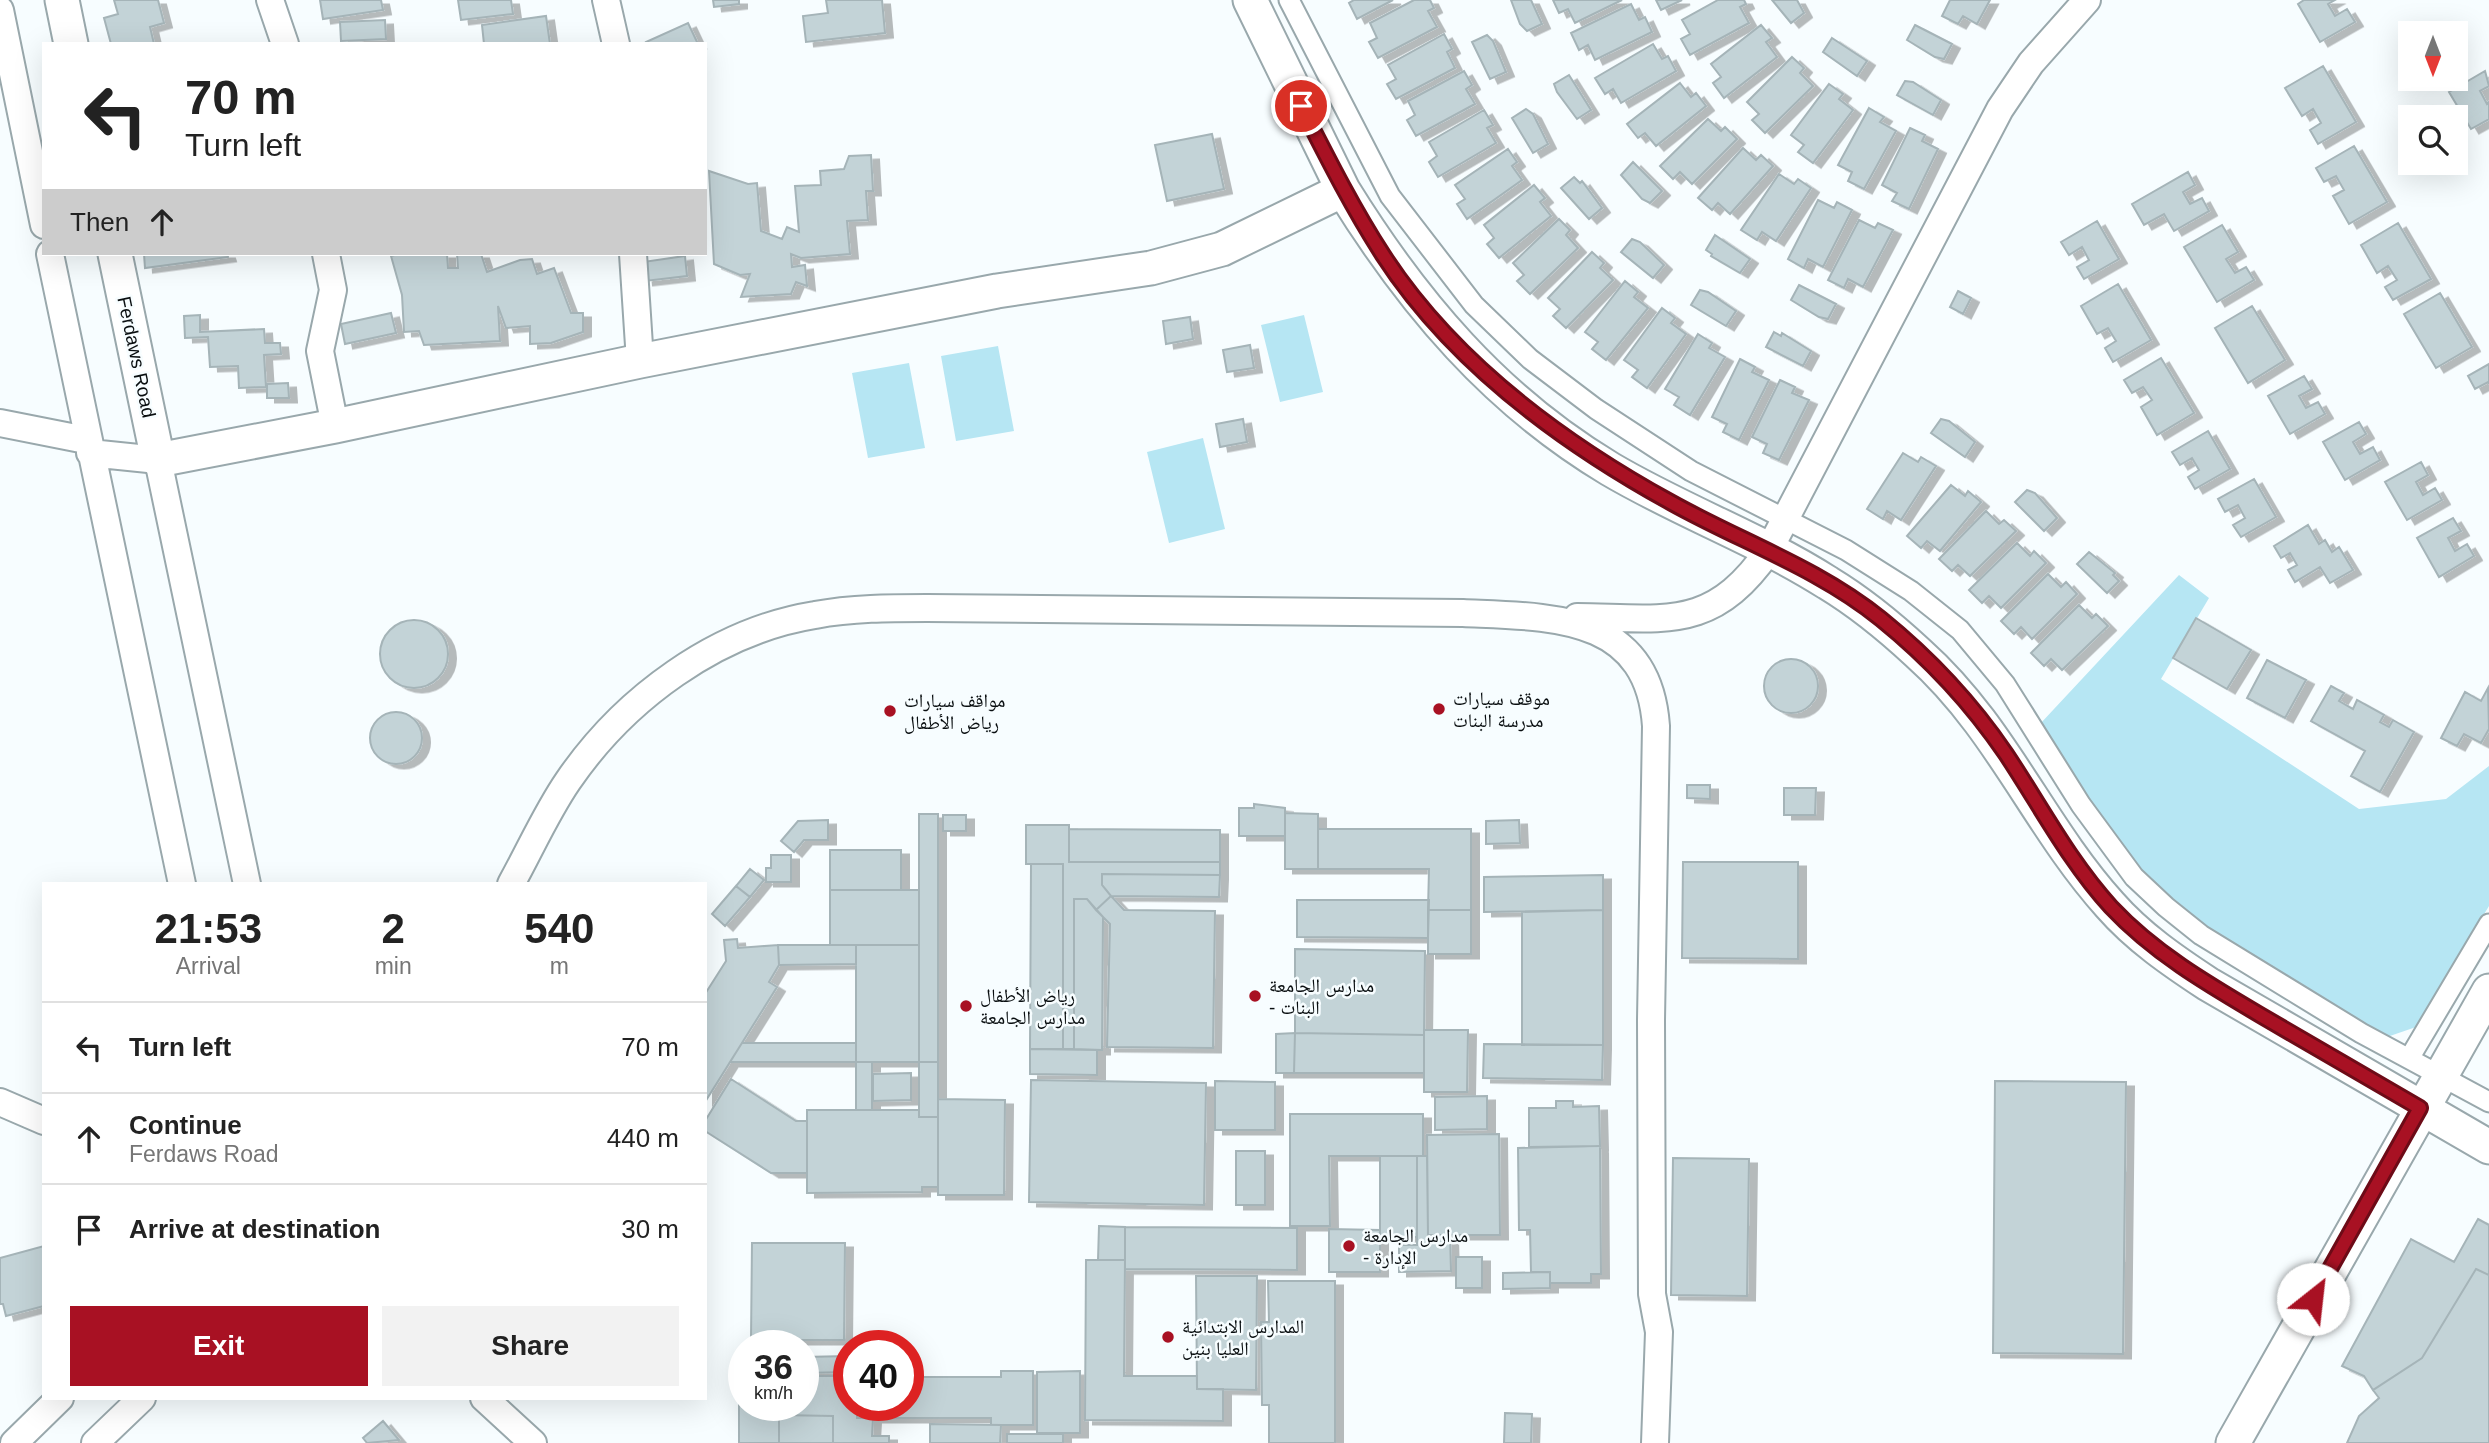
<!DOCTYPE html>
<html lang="en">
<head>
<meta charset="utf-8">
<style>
	body { margin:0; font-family:Arial,"Noto Naskh Arabic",sans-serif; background:#f2f2f2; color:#222; height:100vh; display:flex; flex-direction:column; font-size:26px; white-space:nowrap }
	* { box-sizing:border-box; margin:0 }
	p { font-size:23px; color:#767676 }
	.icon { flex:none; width:38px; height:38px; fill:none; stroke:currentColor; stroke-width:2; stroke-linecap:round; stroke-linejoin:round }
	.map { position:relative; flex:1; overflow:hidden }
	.panel { position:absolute; left:42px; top:882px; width:665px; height:518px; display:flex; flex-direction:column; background:#fff; border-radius:0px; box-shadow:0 7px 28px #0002 }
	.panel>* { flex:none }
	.hud { position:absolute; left:42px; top:42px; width:665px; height:214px; border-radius:0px; box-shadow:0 7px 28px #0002; background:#fff; color:#222; overflow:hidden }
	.needle { width:46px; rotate:180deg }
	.buttons { position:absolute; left:2398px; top:21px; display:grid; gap:14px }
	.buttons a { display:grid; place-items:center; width:70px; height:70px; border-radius:0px; background:#fff; box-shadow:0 7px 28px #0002; font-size:35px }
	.speed { position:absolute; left:728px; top:1330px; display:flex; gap:14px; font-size:35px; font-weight:700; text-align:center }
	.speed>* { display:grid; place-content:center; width:91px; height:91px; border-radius:50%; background:#fff; box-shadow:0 7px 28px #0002; line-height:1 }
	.speed small { font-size:18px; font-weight:400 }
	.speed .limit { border:10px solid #d22; background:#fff; color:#111 }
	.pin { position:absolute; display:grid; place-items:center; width:60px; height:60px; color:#fff; margin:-30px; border:4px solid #fff; border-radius:50%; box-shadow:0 2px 7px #0007 }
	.me { position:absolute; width:77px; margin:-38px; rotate:29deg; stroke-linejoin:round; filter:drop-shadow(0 0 5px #0008) }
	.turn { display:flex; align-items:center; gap:24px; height:147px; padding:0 28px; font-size:32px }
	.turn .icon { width:91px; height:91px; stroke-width:2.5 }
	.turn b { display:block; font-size:49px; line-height:60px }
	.then { display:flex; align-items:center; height:66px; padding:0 28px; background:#0003; gap:14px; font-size:26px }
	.eta { display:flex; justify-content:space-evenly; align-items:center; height:119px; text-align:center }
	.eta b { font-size:42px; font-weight:700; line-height:49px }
	.primary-button { display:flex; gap:14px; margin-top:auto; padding:14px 28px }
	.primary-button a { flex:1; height:80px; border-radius:0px; background:#a81123; color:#fff; font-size:28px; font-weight:700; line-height:80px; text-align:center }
	.primary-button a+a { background:#f2f2f2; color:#222 }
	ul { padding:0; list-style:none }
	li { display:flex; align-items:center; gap:21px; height:91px; padding:0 28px; border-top:2px solid #e0e0e0 }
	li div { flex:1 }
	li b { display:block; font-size:26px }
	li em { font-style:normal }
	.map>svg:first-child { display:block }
</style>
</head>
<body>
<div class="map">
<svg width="2489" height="1443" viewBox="0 0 2489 1443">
	<defs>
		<filter id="shadow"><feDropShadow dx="8" dy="4.5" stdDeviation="0" flood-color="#0004"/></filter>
	</defs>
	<rect width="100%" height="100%" fill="#f7fdff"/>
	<!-- green -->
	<path fill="#b6e6f3" d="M1304 315 1323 392 1280 402 1261 325Z
		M998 346 1014 431 956 441 941 356Z
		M909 363 925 448 868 458 852 373Z
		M1203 438 1225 529 1169 543 1147 452Z
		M2179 575 2209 598 2161 679 2359 809 2446 799 2489 766V906L2416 1027 2387 1037 2231 947 2194 922 2134 864 2091 806 2040 724Z"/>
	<!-- building -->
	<path fill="#c3d3d7" stroke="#a5b4b8" stroke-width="2" filter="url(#shadow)" d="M114 0H158L164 23 150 27 154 44H111L104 18 118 14Z
		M320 0H381L383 10 323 19Z
		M458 0H511L513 14 461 20Z
		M713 0H739V4L714 7Z
		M826 0H882L885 33 806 42 803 16 828 13Z
		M1354 0H1393L1357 19 1349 3Z
		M1414 0H1430L1434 8 1428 11 1437 27 1378 58 1369 42 1377 38 1370 23Z
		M1511 0H1531L1542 24 1527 31 1520 24Z
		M1553 0H1622L1575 23 1568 9 1559 13Z
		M1656 0H1682L1661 10Z
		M1718 0H1744L1746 4 1740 7 1749 23 1690 55 1681 39 1690 34 1682 20Z
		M1772 0H1797L1804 13 1791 23Z
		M1950 0H1990L1977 24 1963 16 1958 24 1942 16Z
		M2304 0H2335L2328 4 2335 16 2347 9 2355 22 2320 42 2298 4Z
		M1631 4 1639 20 1645 17 1652 32 1595 60 1588 45 1579 50 1571 33Z
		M546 16 550 44H484L482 25Z
		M385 20 386 39 341 41 340 22Z
		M688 23 698 44H647L646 42Z
		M1761 25 1772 38 1766 42 1777 57 1724 98 1713 83 1721 77 1711 64Z
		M1915 25 1952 44 1944 59 1935 57 1907 40Z
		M1444 34 1452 49 1447 52 1455 68 1396 99 1387 84 1396 79 1388 65Z
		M1487 35 1493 41 1506 72 1490 79 1472 42Z
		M1832 38 1867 61 1857 76 1823 52Z
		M1653 44 1662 59 1668 56 1676 71 1621 103 1613 89 1605 94 1595 78Z
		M1792 57 1804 68 1800 73 1813 86 1765 133 1752 120 1759 114 1747 102Z
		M2323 66 2356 122 2318 144 2310 130 2321 123 2313 109 2302 116 2285 88Z
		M1464 71 1472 85 1466 89 1475 104 1416 136 1407 120 1415 115 1408 101Z
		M2485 71 2489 86 2480 91 2487 104 2489 102V119L2471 129 2449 92Z
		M1569 75 1591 110 1577 119 1557 92 1554 84Z
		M1905 81 1913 82 1941 100 1933 115 1897 95Z
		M1680 83 1691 97 1696 93 1706 106 1656 146 1645 133 1638 138 1627 124Z
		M1829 84 1843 94 1839 99 1853 110 1813 163 1798 152 1804 145 1791 135Z
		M1869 108 1884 117 1880 122 1896 131 1864 189 1848 181 1852 172 1838 165Z
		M1526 109 1533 114 1548 144 1533 153 1512 118Z
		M1484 110 1493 125 1487 128 1496 143 1438 177 1429 162 1437 156 1429 142Z
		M1708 119 1721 131 1725 127 1737 139 1692 184 1680 172 1673 179 1660 166Z
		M1910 128 1925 135 1922 141 1938 149 1909 209 1892 201 1897 193 1882 185Z
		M1212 134 1224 189 1167 201 1155 145Z
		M2354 146 2387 202 2349 224 2333 196 2344 190 2336 176 2324 182 2316 168Z
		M1743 148 1756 160 1761 155 1773 166 1730 214 1718 203 1712 210 1698 198Z
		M1508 149 1517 162 1512 166 1522 180 1467 219 1457 204 1465 199 1455 185Z
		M871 155 873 191H866L868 220 847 221 850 254 801 258 791 254 792 267 805 265 807 286 796 282 791 294 741 297 750 274 740 275 714 264 709 171 748 184 757 183 761 231 782 239 787 227 799 232 795 186 821 185 820 171 844 169 849 156Z
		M1633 162 1662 191 1650 203 1642 199 1621 175Z
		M2188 172 2195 185 2183 192 2190 204 2202 198 2209 211 2174 231 2164 214 2144 225 2132 204Z
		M1779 174 1794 184 1798 179 1811 188 1776 241 1762 232 1757 240 1741 230Z
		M1574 177 1580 183 1582 181 1602 208 1589 219 1561 188Z
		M1534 185 1545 198 1540 202 1551 216 1499 258 1487 244 1494 238 1484 225Z
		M1818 200 1834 208 1837 202 1852 210 1823 267 1808 259 1804 268 1788 259Z
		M1559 219 1570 230 1566 235 1578 248 1530 294 1517 281 1524 275 1513 263Z
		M1859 220 1875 228 1878 223 1893 230 1863 287 1848 279 1844 288 1828 280Z
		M2097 221 2119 259 2084 279 2077 267 2089 260 2082 247 2069 255 2061 242Z
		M2398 223 2431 279 2393 300 2385 287 2397 280 2388 266 2377 273 2361 245Z
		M2222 225 2238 252 2226 259 2235 273 2246 267 2254 280 2217 302 2184 247Z
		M1715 235 1750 259 1740 273 1711 256 1712 254 1706 250Z
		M1632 239 1640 242 1664 265 1653 278 1621 252Z
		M1592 252 1604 263 1600 268 1613 280 1566 328 1553 316 1560 309 1548 298Z
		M144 254H227L228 257 145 268Z
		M398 254H447L448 268H458L457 254H481L487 272 520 260 532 259 537 274 554 268 571 313H583V332L551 343 530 344V326L506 328 498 306 500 341 424 345 419 331 404 332 402 295 391 256Z
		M685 256 687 276 645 281 643 262Z
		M1625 281 1638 292 1634 297 1648 308 1606 360 1592 349 1598 342 1585 332Z
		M2118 284 2151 340 2113 362 2105 348 2116 341 2108 328 2097 334 2081 306Z
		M1799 285 1836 304 1828 319 1819 317 1791 300Z
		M1700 290 1708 292 1736 311 1726 326 1691 305Z
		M1958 291 1971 298 1963 314 1950 307Z
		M2440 293 2472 347 2436 368 2404 314Z
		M2252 306 2285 360 2248 383 2215 328Z
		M1662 308 1675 318 1671 323 1686 334 1647 388 1632 377 1638 370 1624 360Z
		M391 313 396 333 345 344 341 324Z
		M200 315V332L264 329 265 343H280L281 354 264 355 266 387 239 388 238 366 210 367 208 337 185 338 184 316Z
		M1190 317 1193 339 1166 344 1163 321Z
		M1774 332 1781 336 1782 333 1811 351 1803 366 1766 347Z
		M1698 334 1712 343 1709 348 1725 357 1690 415 1674 405 1679 397 1665 389Z
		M1250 345 1254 368 1227 372 1223 350Z
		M2161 358 2194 413 2157 435 2141 407 2152 400 2143 387 2132 393 2124 380Z
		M1740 359 1755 367 1752 372 1769 380 1739 440 1723 432 1727 424 1712 417Z
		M2489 364V384L2488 382 2475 389 2468 376Z
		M2304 376 2312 389 2299 396 2306 408 2318 402 2325 414 2290 434 2268 396Z
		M1780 380 1795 387 1792 393 1809 400 1779 460 1763 453 1767 444 1752 437Z
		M288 383 289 398H267V384Z
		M1243 419 1247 442 1220 447 1216 424Z
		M1941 419 1949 421 1975 442 1965 457 1931 433Z
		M2359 422 2366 434 2353 442 2360 454 2373 447 2380 460 2345 480 2323 442Z
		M2208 431 2230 469 2195 489 2188 477 2199 470 2192 458 2180 465 2172 452Z
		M1903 453 1918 462 1921 457 1936 466 1901 520 1887 511 1883 519 1867 509Z
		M2421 462 2428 475 2416 482 2423 495 2435 488 2442 500 2407 520 2385 482Z
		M2254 479 2276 517 2241 537 2233 525 2245 518 2238 505 2225 512 2218 499Z
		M1951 485 1965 496 1968 491 1981 502 1940 551 1927 541 1921 548 1907 536Z
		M2027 490 2035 493 2057 518 2044 531 2015 502Z
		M1986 511 1999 524 2004 520 2016 531 1970 576 1958 565 1952 571 1939 559Z
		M2453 518 2461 531 2448 538 2455 551 2467 544 2474 556 2439 577 2417 538Z
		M2308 525 2319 544 2325 540 2332 552 2339 547 2353 570 2330 583 2320 567 2295 582 2288 570 2297 565 2290 553 2281 558 2274 546Z
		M2017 543 2030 556 2034 551 2046 563 2001 608 1989 596 1982 603 1969 590Z
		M2089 552 2115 573 2113 575 2119 581 2107 593 2077 564Z
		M2048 574 2061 587 2066 582 2077 594 2032 639 2021 627 2014 634 2001 621Z
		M2079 605 2092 618 2096 614 2108 626 2062 670 2051 659 2044 666 2031 653Z
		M2196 618 2251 650 2227 689 2173 658Z
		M380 654a34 34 0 1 1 68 0a34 34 0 1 1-68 0Z
		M1764 686a27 27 0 1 1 54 0a27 27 0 1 1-54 0Z
		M2267 660 2306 680 2285 718 2247 698Z
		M2331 686 2344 693 2339 701 2353 709 2357 700 2384 715 2380 722 2389 727 2393 720 2414 732 2380 792 2351 776 2365 751 2311 721Z
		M2488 688 2489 729 2481 743 2464 734 2457 746 2441 738 2465 692 2481 701Z
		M370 738a26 26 0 1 1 52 0a26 26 0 1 1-52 0Z
		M1687 785H1710V799L1687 798Z
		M1784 788H1816L1815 815H1784Z
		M1254 804 1285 808V836H1239V808H1254Z
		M1285 813 1318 814V869H1285Z
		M919 814H938V1062H919Z
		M943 815H966V831H943Z
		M828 820V840H804L794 852 781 841 798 821Z
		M1519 820 1520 843 1486 844V821Z
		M1026 825H1069V862H1220V875L1102 874V885L1111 896 1096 910 1087 899H1074V1049H1063V864H1026Z
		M1069 829 1220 830V862H1069Z
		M1318 829H1471V910H1428L1429 869H1318Z
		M830 850H901V890H830Z
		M771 855H791V882H766V868H771Z
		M1683 862H1798V959L1682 958Z
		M1031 864H1063V1049H1030Z
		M750 869 764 880 750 897 736 886Z
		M1102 874 1220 875 1219 897 1111 896 1102 885Z
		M1603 875V910L1484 912V877Z
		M736 886 750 897 725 926 712 914Z
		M830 890H919V945H830Z
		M1111 896 1124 910 1215 911 1213 1048 1107 1047 1110 924 1096 910Z
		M1074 899H1087L1103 917 1102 1050 1074 1049Z
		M1297 900H1429L1428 938 1297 937Z
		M1428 910H1471V954H1428Z
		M1603 910V1045H1522V912Z
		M737 939 738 948 778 945 779 965 769 982 777 987 705 1102V994L726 961 724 940Z
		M778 945H856V964L779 965Z
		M856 945H919V1062H856Z
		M1295 949 1425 951 1424 1035 1295 1033Z
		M1424 1030H1468L1467 1092H1424Z
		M1295 1033 1424 1035V1073H1294Z
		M1295 1033 1294 1073H1276V1034Z
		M742 1043H856V1062H730Z
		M1484 1044 1603 1045 1602 1080 1483 1078Z
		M1030 1049 1097 1050V1075L1030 1074Z
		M856 1062H872V1110H856Z
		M919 1062H938V1117H919Z
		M911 1073V1100L873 1101V1074Z
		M731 1079 796 1121H807V1173H771L705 1131V1121Z
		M1031 1080 1206 1083 1204 1205 1029 1202Z
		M1215 1081 1275 1082V1130H1215Z
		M1995 1081 2126 1082 2123 1354 1993 1353Z
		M1487 1096V1129L1435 1130V1097Z
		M938 1099 1005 1100 1004 1195H938Z
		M1556 1101H1573V1107L1599 1106 1600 1146 1529 1147V1108H1556Z
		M807 1110H919V1117H938V1187H922V1192L807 1193Z
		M1290 1114H1423V1156H1329L1330 1226H1290Z
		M1499 1134 1500 1235H1428L1427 1135Z
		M1600 1146 1601 1274H1591V1283H1550V1272H1531L1530 1230H1519L1518 1148Z
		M1236 1151H1265V1205H1236Z
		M1380 1156H1417V1237H1380Z
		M1417 1156H1427L1428 1235H1450L1451 1271 1399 1272V1245H1417Z
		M1673 1158 1749 1159 1747 1296 1671 1295Z
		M2478 1219 2489 1225V1275L2476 1269 2422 1358 2373 1390 2364 1376 2342 1366 2411 1239 2454 1262Z
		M1099 1226 1125 1227V1260H1098Z
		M1125 1227 1297 1228V1270L1125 1269Z
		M1329 1229 1380 1230V1272H1329Z
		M752 1243H845L844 1340H751Z
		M44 1246V1306L6 1316 3 1304H0V1258Z
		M1456 1257H1482V1288H1456Z
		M1086 1260H1125L1124 1376H1197V1389H1223V1421L1085 1420Z
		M2476 1269 2489 1275V1443H2347L2359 1416 2379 1398 2373 1390 2422 1358Z
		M1550 1272V1288L1503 1289V1273Z
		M1196 1276H1257L1256 1390 1197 1389Z
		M1268 1281H1335V1443H1269V1405H1262L1261 1322H1269Z
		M849 1356V1372L803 1373V1357Z
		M1001 1371H1033V1425H991V1418H857V1405H908V1377H1001Z
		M1080 1371V1433H1037V1372Z
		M739 1375H744V1405H803V1376H849V1405H857V1418H873L872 1436H889V1443H833V1416L779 1415V1443H739Z
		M1505 1413 1532 1414 1531 1443H1504Z
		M779 1415 833 1416V1443H779Z
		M383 1421 399 1440 367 1443 363 1438Z
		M930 1424 1001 1425 1000 1443H930Z
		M1007 1434H1063V1443H1007Z"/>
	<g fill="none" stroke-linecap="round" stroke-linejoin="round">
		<defs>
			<path id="pedestrian" d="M1289 0 1390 196 1474 305 1530 359 1596 409 1691 471 1846 550 1911 591 1960 630 2005 684 2081 805 2134 877 2166 907 2201 935 2361 1033 2489 1102
				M2410 1057 2489 924"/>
			<path id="minor" d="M270 0 285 44
				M606 0 616 44
				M0 10 44 225
				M50 254 182 884
				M326 254 333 290 320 351 335 426
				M633 254 640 361
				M0 423 86 440
				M90 453 158 460 247 884
				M1577 617C1667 618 1712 632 1769 550L2000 109 2031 63 2087 0
				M511 884C530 850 546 813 568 781 624 699 716 631 815 615 852 608 890 608 927 608L1463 613C1550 617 1648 613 1656 726L1651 1020 1652 1294 1659 1332 1655 1443
				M0 1102 44 1121
				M484 1398 533 1443
				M14 1443 60 1398
				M95 1443 142 1398"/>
			<path id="tertiary" d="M62 0 71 44
				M1250 0 1343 190
				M115 254 158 460 335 426 640 361 997 291 1151 268 1222 249 1343 190C1413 303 1495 400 1610 469 1681 511 1759 539 1828 583 1861 603 1890 627 1918 653 2001 727 2038 825 2110 905 2138 937 2173 961 2208 984L2489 1147
				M2233 1443 2489 991"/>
		</defs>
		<!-- pedestrian casing -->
		<use href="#pedestrian" stroke="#99a8ac" stroke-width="23"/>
		<!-- minor casing -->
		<use href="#minor" stroke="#99a8ac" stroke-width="30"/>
		<!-- tertiary casing -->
		<use href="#tertiary" stroke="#99a8ac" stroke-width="37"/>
		<!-- pedestrian -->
		<use href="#pedestrian" stroke="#fff" stroke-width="19"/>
		<!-- minor -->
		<use href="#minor" stroke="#fff" stroke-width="26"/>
		<!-- tertiary -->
		<use href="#tertiary" stroke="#fff" stroke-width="33"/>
	</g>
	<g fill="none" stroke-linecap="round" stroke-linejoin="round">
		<defs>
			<path id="route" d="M1301 106C1327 157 1352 207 1383 255 1453 363 1561 442 1672 503 1742 542 1818 568 1881 619 1928 657 1972 704 2006 754 2040 805 2069 861 2111 907 2155 954 2211 986 2267 1019 2318 1049 2369 1078 2420 1108L2313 1299"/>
		</defs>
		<!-- route casing -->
		<use href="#route" stroke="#6d0b17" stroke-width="18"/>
		<!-- route -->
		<use href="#route" stroke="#a81123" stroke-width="12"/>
	</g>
	<!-- markers -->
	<g fill="#a81123" stroke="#f7fdff" stroke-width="2.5">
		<circle cx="1439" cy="709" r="7"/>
		<circle cx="890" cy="711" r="7"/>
		<circle cx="1255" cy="996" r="7"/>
		<circle cx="966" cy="1006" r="7"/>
		<circle cx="1349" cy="1246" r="7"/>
		<circle cx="1168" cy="1337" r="7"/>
	</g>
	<g text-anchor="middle" stroke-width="5" stroke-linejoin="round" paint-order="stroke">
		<!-- street labels -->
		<g font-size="19" fill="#090e10" stroke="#f7fdff">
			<text transform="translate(137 357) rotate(78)" y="7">Ferdaws Road</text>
		</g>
		<!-- poi labels -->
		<g font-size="19" fill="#090e10" stroke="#f7fdff" text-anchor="start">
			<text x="1453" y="705">موقف سيارات<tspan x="1453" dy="22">مدرسة البنات</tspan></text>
			<text x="904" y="707">مواقف سيارات<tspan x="904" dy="22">رياض الأطفال</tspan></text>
			<text x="1269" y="992">مدارس الجامعة<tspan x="1269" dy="22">- البنات</tspan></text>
			<text x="980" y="1002">رياض الأطفال<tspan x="980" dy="22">مدارس الجامعة</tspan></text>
			<text x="1363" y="1242">مدارس الجامعة<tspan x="1363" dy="22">- الإدارة</tspan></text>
			<text x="1182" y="1333">المدارس الابتدائية<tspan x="1182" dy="22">العليا بنين</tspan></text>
		</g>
	</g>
</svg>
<div class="buttons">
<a><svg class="needle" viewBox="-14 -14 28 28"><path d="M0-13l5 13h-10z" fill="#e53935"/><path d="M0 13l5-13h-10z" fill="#767676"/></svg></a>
<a><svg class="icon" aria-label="search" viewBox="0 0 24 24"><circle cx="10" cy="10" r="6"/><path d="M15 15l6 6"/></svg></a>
</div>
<div class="speed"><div>36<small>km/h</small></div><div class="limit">40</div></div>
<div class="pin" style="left:1301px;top:106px;background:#d93025"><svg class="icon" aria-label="arrive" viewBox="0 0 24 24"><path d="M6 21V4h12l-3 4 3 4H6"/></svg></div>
<svg class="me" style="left:2313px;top:1299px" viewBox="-20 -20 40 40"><circle r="19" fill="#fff"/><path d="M0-13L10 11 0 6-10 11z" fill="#a81123"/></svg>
<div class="hud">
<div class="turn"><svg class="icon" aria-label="left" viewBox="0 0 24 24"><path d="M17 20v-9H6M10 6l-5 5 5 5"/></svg><div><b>70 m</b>Turn left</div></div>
<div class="then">Then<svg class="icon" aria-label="ahead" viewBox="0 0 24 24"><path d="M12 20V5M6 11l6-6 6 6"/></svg></div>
</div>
<section class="panel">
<div class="eta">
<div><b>21:53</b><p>Arrival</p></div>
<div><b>2</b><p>min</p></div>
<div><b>540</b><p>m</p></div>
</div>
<ul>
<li><svg class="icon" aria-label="left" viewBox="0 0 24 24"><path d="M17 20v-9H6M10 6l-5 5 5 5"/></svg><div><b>Turn left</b></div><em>70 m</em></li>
<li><svg class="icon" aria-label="ahead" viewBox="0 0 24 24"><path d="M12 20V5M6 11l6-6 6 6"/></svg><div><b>Continue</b><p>Ferdaws Road</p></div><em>440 m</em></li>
<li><svg class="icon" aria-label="arrive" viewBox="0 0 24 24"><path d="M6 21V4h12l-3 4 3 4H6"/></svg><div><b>Arrive at destination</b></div><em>30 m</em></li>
</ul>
<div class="primary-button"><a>Exit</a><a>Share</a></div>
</section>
</div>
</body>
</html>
